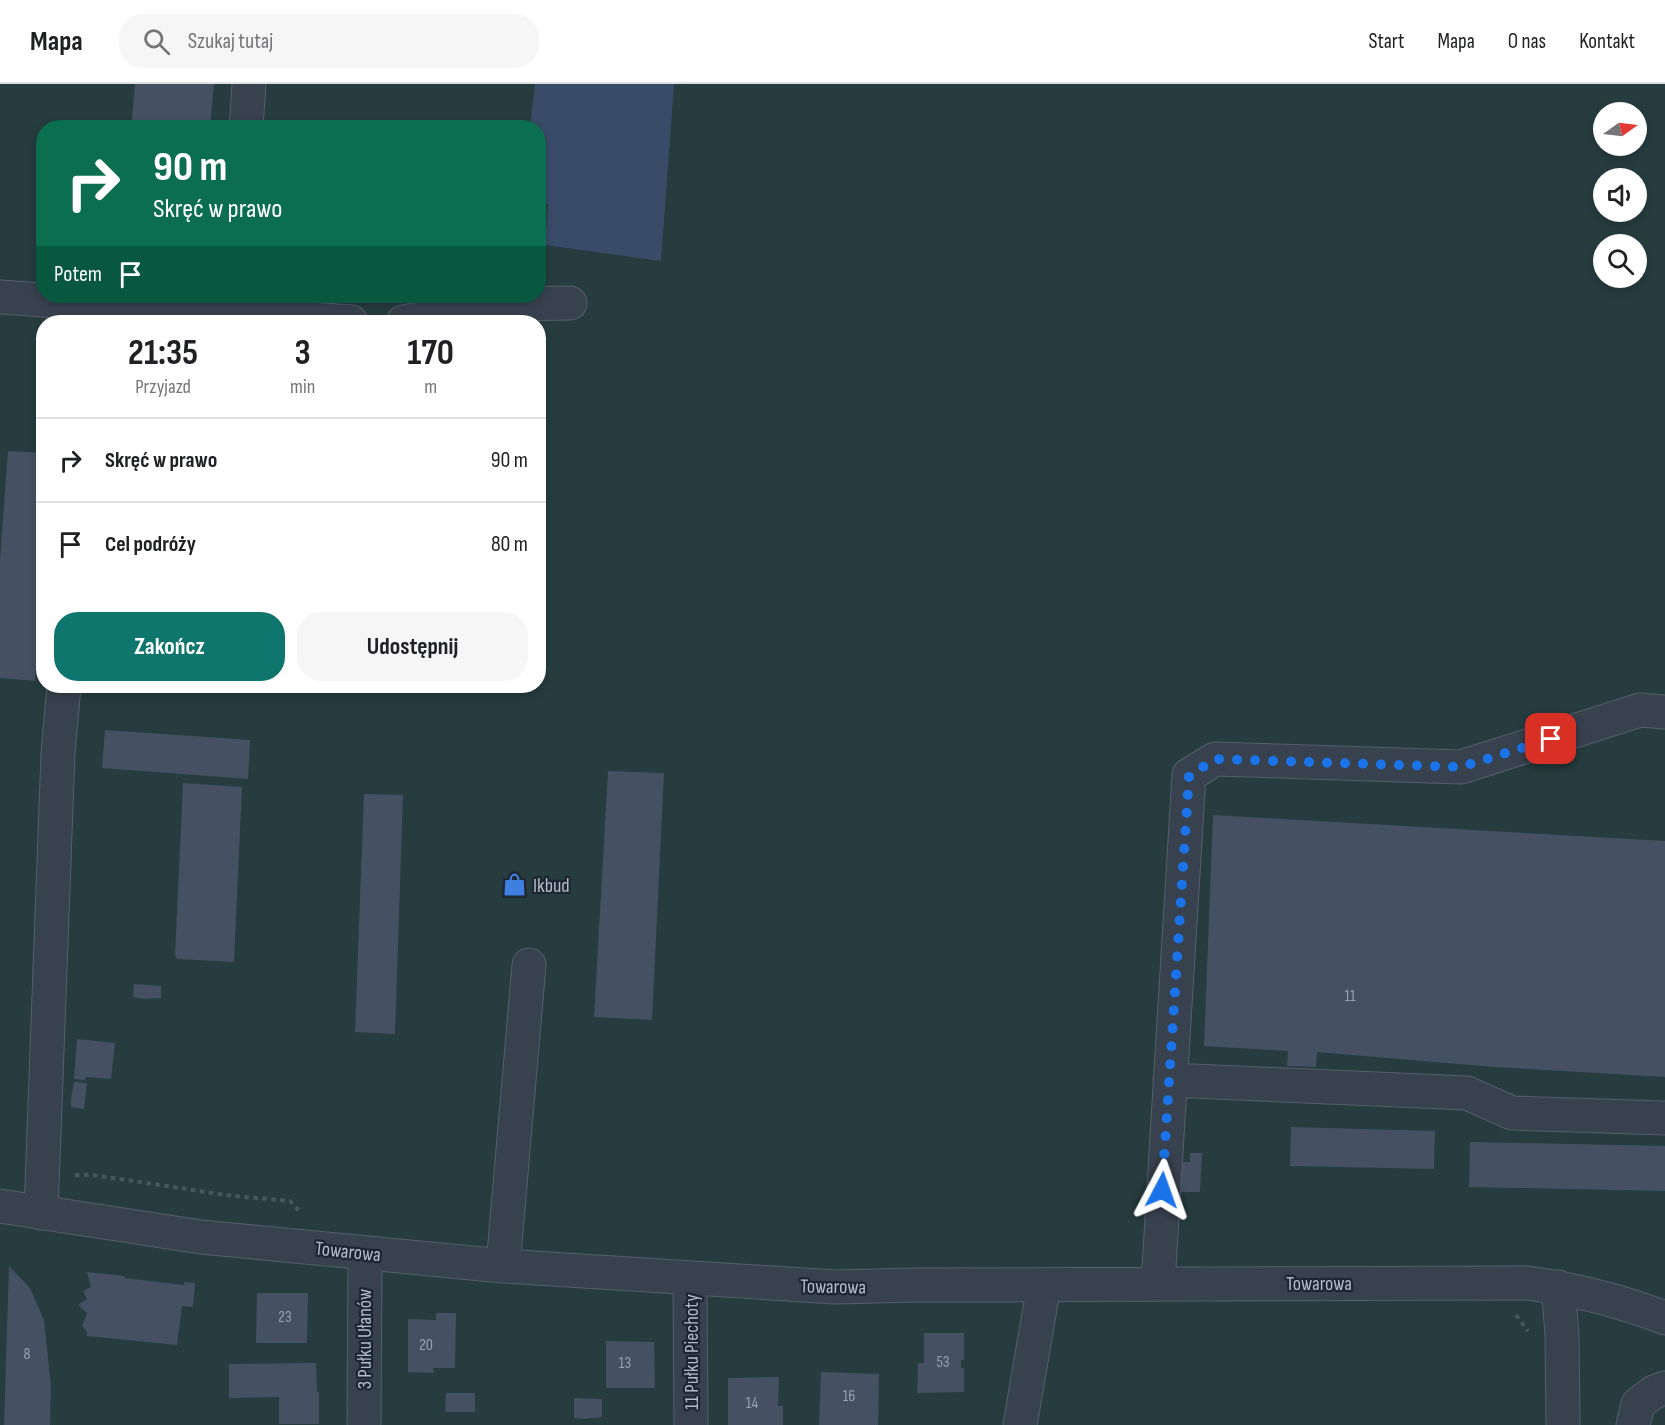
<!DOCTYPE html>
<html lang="pl">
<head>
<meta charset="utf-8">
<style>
	body { margin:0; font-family:"Sofia Sans Condensed",sans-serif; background:#f6f6f6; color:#202124; height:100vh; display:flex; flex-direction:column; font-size:22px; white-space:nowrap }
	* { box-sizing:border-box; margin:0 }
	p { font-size:20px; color:#757577 }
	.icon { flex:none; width:33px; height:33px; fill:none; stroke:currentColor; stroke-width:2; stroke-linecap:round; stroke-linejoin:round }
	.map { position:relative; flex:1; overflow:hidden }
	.details { position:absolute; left:36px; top:231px; width:510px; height:378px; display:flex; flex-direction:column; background:#fff; border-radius:24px; box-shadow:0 3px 9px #0003 }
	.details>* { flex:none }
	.banner { position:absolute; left:36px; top:36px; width:510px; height:183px; border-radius:24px; box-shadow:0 3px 9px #0003; background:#0b6e4f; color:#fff; overflow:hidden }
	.needle { width:39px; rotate:76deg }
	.buttons { position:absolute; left:1593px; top:18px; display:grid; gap:12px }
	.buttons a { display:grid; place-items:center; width:54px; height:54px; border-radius:50%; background:#fff; box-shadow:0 3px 9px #0003; font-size:30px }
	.pin { position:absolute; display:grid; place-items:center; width:51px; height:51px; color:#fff; margin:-26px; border-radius:12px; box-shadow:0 3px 9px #0006 }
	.me { position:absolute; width:66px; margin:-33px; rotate:4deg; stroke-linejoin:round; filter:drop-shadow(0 0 4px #0008) }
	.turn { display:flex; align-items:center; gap:21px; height:126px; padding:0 18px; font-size:27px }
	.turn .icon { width:78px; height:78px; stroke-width:2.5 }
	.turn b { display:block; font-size:42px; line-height:51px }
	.then { display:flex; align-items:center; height:57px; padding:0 18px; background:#0003; gap:12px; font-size:22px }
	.eta { display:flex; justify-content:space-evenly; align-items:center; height:102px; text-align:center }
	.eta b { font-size:36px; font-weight:700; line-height:42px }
	.button { display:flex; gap:12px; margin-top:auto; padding:12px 18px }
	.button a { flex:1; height:69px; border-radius:24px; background:#0f766e; color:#fff; font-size:24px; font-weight:700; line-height:69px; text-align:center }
	.button a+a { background:#f6f6f6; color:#202124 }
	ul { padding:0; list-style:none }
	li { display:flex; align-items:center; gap:18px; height:84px; padding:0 18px; border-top:2px solid #e0e0e0 }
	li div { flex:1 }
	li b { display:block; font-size:22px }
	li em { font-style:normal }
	header { display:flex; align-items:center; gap:36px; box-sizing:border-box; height:84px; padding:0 30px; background:#fff; border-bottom:2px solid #e0e0e0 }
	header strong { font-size:28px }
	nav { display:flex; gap:33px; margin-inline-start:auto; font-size:21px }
	.search { width:420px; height:54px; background:#f6f6f6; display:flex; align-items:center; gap:15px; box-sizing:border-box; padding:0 21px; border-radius:24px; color:#757577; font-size:22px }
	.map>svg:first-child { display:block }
</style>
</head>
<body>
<header>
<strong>Mapa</strong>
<div class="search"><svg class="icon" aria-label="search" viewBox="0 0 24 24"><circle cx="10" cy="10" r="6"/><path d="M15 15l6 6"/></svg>Szukaj tutaj</div>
<nav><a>Start</a><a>Mapa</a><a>O nas</a><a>Kontakt</a></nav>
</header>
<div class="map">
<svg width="1665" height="1341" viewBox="0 0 1665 1341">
	<rect width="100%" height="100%" fill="#242f3e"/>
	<!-- green -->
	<path fill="#263c3f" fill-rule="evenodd" d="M0 0H1665V1341H0ZM1604 28H1636V62H1604ZM44 44H538V212H44ZM1604 94H1636V128H1604ZM1604 160H1636V194H1604ZM44 238H538V602H44Z"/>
	<!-- water -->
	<path fill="#394c67" d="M535 0H674L661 177 545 161 548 120 539 117 538 44 530 43Z"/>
	<!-- building -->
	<path fill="#455162" d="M135 0H214L210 44H131Z
		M8 367 44 369V480L35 597 0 594V476Z
		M105 646 250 656 248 695 102 684Z
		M608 687 664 689 652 936 594 933Z
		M183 699 242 703 234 878 177 875 175 871Z
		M364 710 403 711 395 950 355 948Z
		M1213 731 1665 757V993L1494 983 1317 968 1316 983 1287 982 1288 967 1204 962Z
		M134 900 161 902V914L144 915 133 913Z
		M77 955 115 959 111 995 86 993 85 996 74 995Z
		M74 998 87 999 84 1025 71 1023V1015Z
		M1291 1043 1435 1047 1434 1085 1290 1082Z
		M1470 1058 1665 1062V1107L1469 1103Z
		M1190 1069H1202L1200 1108H1177L1178 1078H1190Z
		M9 1182 30 1204 44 1236 51 1302 50 1341H4Z
		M87 1188 125 1192 124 1194 184 1201V1198L195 1199 193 1223 182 1222 177 1261 87 1252V1248L82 1242 87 1229 78 1221 87 1215 83 1207 91 1203Z
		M257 1209H308L307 1259H256Z
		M436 1229H456L455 1284H433L434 1289 408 1288V1235L436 1236Z
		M924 1249H964V1276H961V1284H964V1308L917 1309 918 1279H924Z
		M606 1257 654 1258 655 1304H606Z
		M316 1279 317 1308H319V1340H279V1313L229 1314V1280Z
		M821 1288 879 1290 878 1341H819Z
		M779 1293 778 1322H783V1341H728V1294Z
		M446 1309H475V1328H445Z
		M574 1314 602 1315V1333L583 1335 574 1334Z"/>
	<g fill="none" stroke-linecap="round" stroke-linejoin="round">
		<defs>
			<path id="minor" d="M246 44 249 0
				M0 213 351 238
				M403 238 508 220 570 219
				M1170 996 1467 1009 1512 1029 1665 1034
				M0 1122 201 1153 503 1182 835 1203 915 1201 1528 1199C1577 1206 1619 1216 1665 1234
				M41 1129 58 669 64 602
				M503 1182 529 881
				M690 1195 691 1341
				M1158 1200 1189 691 1215 675 1461 683 1640 626 1665 628
				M1558 1203 1562 1250 1563 1341
				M364 1341 365 1169
				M1020 1341 1044 1201
				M1633 1341 1638 1320 1654 1308 1665 1304"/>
		</defs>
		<!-- minor casing -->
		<use href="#minor" stroke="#565f6c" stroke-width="35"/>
		<!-- path -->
		<path stroke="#44595c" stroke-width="4" stroke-dasharray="4.5 4.5" stroke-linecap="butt" d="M75 1091H93L233 1112 290 1117 301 1129
			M1516 1231 1528 1247"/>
		<!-- minor -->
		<use href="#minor" stroke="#38414e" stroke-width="33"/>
	</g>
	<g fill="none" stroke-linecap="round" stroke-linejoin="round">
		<!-- route -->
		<path stroke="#1a73e8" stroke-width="10" stroke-dasharray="0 18" d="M1162 1106 1189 692 1215 675 1461 683 1551 655"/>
	</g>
	<!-- icons -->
	<defs>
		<symbol id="shop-bare" viewBox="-9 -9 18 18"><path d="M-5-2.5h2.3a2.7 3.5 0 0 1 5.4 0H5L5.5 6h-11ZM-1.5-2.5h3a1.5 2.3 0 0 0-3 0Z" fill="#3f7fe0" stroke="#1d2633" stroke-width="2.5" paint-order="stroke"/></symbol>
	</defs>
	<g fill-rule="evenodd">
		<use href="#shop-bare" x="498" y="784" width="33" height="33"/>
	</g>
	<g text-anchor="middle" stroke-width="4.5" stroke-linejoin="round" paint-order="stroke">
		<!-- number labels -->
		<g font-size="16" fill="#98a1af">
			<text x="1350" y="917">11</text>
			<text x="285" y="1238">23</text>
			<text x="426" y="1266">20</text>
			<text x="27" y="1275">8</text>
			<text x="943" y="1283">53</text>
			<text x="625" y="1284">13</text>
			<text x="849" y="1317">16</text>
			<text x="752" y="1324">14</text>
		</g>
		<!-- poi labels -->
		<g font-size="20" fill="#b4bcc9" stroke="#1d2633" text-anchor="start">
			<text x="533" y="808">Ikbud</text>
		</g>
		<!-- street labels -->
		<g font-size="20" fill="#b4bcc9" stroke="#1d2633">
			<text transform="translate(348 1167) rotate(6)" y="7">Towarowa</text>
			<text x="1319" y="1206">Towarowa</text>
			<text transform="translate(833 1202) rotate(1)" y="7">Towarowa</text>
			<text transform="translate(364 1255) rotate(-90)" y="7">3 Pułku Ułanów</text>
			<text transform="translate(691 1268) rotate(-90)" y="7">11 Pułku Piechoty</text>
		</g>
	</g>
</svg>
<div class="buttons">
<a><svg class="needle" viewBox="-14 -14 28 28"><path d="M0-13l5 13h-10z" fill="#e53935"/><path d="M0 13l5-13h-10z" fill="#757577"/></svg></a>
<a><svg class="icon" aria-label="sound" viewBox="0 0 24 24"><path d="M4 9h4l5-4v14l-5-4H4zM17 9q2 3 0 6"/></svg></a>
<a><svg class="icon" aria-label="search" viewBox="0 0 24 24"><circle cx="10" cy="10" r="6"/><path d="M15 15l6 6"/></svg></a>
</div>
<div class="pin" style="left:1551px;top:655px;background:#d93025"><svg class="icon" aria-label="arrive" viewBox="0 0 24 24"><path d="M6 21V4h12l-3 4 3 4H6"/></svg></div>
<svg class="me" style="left:1162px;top:1106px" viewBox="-20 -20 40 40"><path d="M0-17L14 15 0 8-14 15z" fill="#1a73e8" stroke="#fff" stroke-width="4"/></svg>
<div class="banner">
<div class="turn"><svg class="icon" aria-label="right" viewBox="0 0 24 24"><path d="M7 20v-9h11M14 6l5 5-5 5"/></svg><div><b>90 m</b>Skręć w prawo</div></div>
<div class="then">Potem<svg class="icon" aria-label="arrive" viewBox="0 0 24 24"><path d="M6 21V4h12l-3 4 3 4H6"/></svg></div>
</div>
<section class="details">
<div class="eta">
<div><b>21:35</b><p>Przyjazd</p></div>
<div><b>3</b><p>min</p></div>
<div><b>170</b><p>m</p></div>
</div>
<ul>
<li><svg class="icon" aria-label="right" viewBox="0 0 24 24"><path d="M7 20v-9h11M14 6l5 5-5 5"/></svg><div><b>Skręć w prawo</b></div><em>90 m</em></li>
<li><svg class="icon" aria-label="arrive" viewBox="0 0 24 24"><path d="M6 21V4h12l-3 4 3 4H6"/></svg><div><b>Cel podróży</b></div><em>80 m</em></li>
</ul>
<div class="button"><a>Zakończ</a><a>Udostępnij</a></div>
</section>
</div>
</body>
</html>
